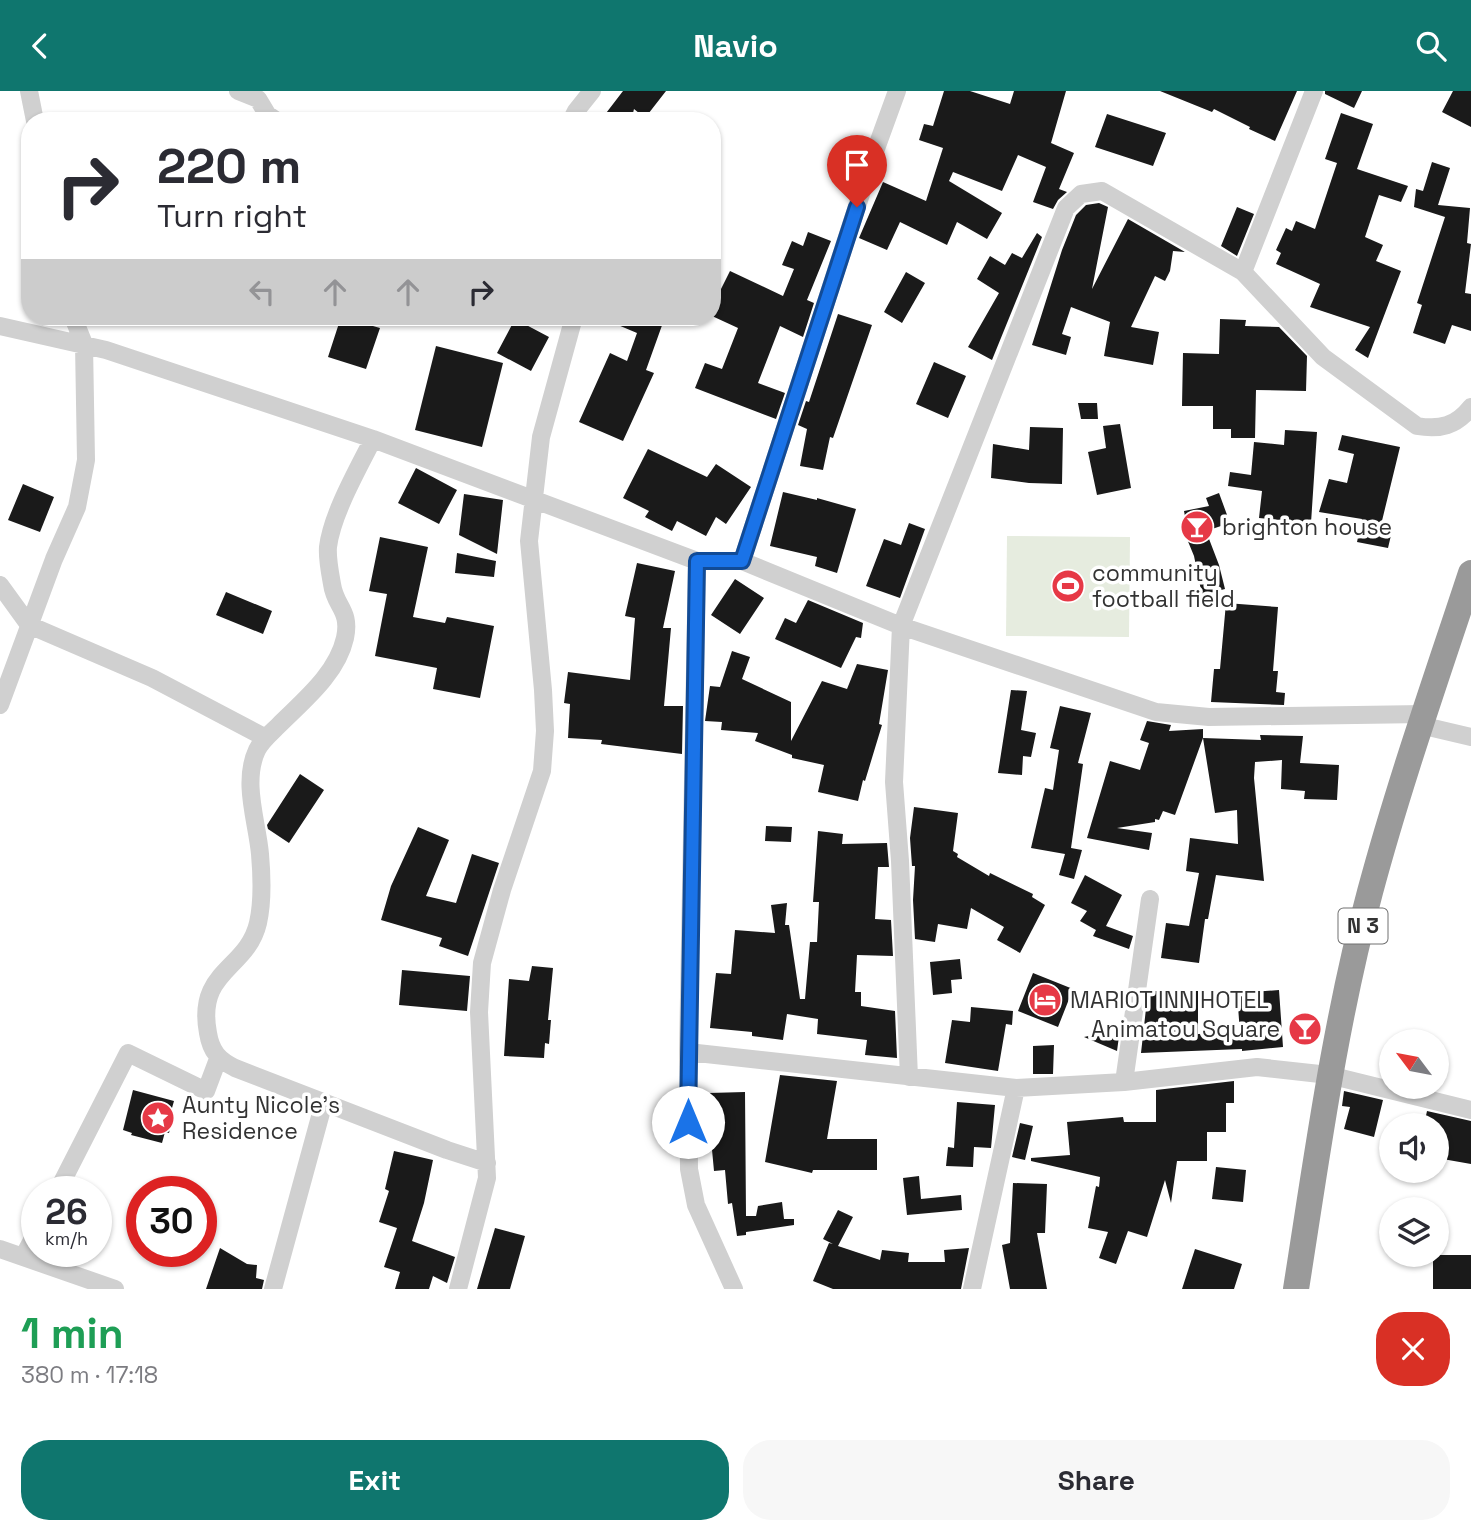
<!DOCTYPE html>
<html lang="en">
<head>
<meta charset="utf-8">
<style>
	body { margin:0; font-family:"Space Grotesk",sans-serif; background:#f7f7f7; color:#2b2b33; height:100vh; display:flex; flex-direction:column; font-size:26px; white-space:nowrap }
	* { box-sizing:border-box; margin:0 }
	p { font-size:23px; color:#7c7c81 }
	.icon { flex:none; width:38px; height:38px; fill:none; stroke:currentColor; stroke-width:2; stroke-linecap:round; stroke-linejoin:round }
	.map { position:relative; height:1198px; overflow:hidden }
	.details { display:flex; flex-direction:column; background:#fff; flex:1 }
	.details>* { flex:none }
	.hud { position:absolute; left:21px; top:21px; width:700px; height:214px; border-radius:28px; box-shadow:0 2px 5px #0004; background:#fff; color:#2b2b33; overflow:hidden }
	.needle { width:46px; rotate:302deg }
	.fabs { position:absolute; left:1379px; top:938px; display:grid; gap:14px }
	.fabs a { display:grid; place-items:center; width:70px; height:70px; border-radius:50%; background:#fff; box-shadow:0 2px 5px #0004; font-size:35px }
	.speed { position:absolute; left:21px; top:1085px; display:flex; gap:14px; font-size:35px; font-weight:700; text-align:center }
	.speed>* { display:grid; place-content:center; width:91px; height:91px; border-radius:50%; background:#fff; box-shadow:0 2px 5px #0004; line-height:1 }
	.speed small { font-size:18px; font-weight:400 }
	.speed .limit { border:10px solid #d22; background:#fff; color:#111 }
	.pin { position:absolute; display:grid; place-items:center; width:60px; height:60px; color:#fff; margin:-72px -30px; border-radius:50% 50% 50% 0; rotate:-45deg; box-shadow:0 0 7px #0007 }
	.pin .icon { rotate:45deg }
	.me { position:absolute; width:77px; margin:-38px; rotate:0deg; stroke-linejoin:round; filter:drop-shadow(0 0 5px #0008) }
	.turn { display:flex; align-items:center; gap:24px; height:147px; padding:0 21px; font-size:32px }
	.turn .icon { width:91px; height:91px; stroke-width:2.5 }
	.turn b { display:block; font-size:49px; line-height:60px }
	.lanes { display:flex; align-items:center; height:66px; padding:0 21px; background:#0003; justify-content:center; gap:35px; direction:ltr }
	.lanes .off { opacity:.35 }
	.round { display:grid; place-items:center; flex:none; width:74px; height:74px; border-radius:28px; background:#f7f7f7 }
	.head { display:flex; align-items:center; justify-content:space-between; height:119px; padding:0 21px }
	h1 { font-size:42px; font-weight:700; line-height:52px; color:#1e9e55 }
	.action { display:flex; gap:14px; margin-top:auto; padding:14px 21px }
	.action a { flex:1; height:80px; border-radius:28px; background:#0f766e; color:#fff; font-size:28px; font-weight:700; line-height:80px; text-align:center }
	.action a+a { background:#f7f7f7; color:#2b2b33 }
	header { display:flex; justify-content:space-between; align-items:center; height:91px; padding:0 21px; background:#0f766e; color:#fff; font-size:32px; font-weight:700 }
	.map>svg:first-child { display:block }
</style>
</head>
<body>
<header><svg class="icon" aria-label="back" viewBox="0 0 24 24"><path d="M15 5l-7 7 7 7"/></svg>Navio<svg class="icon" aria-label="search" viewBox="0 0 24 24"><circle cx="10" cy="10" r="6"/><path d="M15 15l6 6"/></svg></header>
<div class="map">
<svg width="1471" height="1198" viewBox="0 0 1471 1198">
	<rect width="100%" height="100%" fill="#fff"/>
	<!-- green -->
	<path fill="#e6ecdf" d="M1007 445 1130 446 1129 546 1006 545Z"/>
	<!-- building -->
	<path fill="#1a1a1a" d="M623 0H666L645 27 634 18 631 30H600Z
		M944 0H970L1010 13 1014 0H1066L1051 52 1074 62 1059 98 1067 101 1058 109 1053 118 1033 111 1046 76 1018 64 1002 100 953 81 949 90 1002 122 987 148 957 131 947 154 900 131 887 159 859 147 883 91 926 110 943 57 919 49 924 33 933 35Z
		M1160 0H1297L1275 50 1249 38 1250 36 1214 18 1212 21Z
		M1325 0H1362L1354 17 1325 3Z
		M1453 0H1471V36L1442 21Z
		M1341 22 1373 33 1357 78 1408 95 1401 111 1379 104 1365 146 1383 154 1376 170 1401 180 1368 267 1355 259 1370 236 1310 216 1320 193 1276 173 1281 162 1276 159 1286 137 1292 140 1296 130 1315 138 1337 72 1325 68Z
		M1107 23 1166 42 1153 75 1095 56Z
		M1432 71 1450 77 1438 114 1470 117 1467 152 1471 153 1465 202 1471 203V240L1452 234 1445 253 1413 242 1422 214 1417 212 1445 126 1414 116 1416 98 1423 100Z
		M1099 112 1108 116 1092 198 1128 128 1185 161 1173 160 1170 180 1165 190 1155 185 1131 236 1159 241 1153 274 1104 265 1110 231 1071 216 1062 243 1071 246 1066 264 1032 254 1062 159 1076 124 1086 114Z
		M1237 116 1254 123 1237 165 1221 155Z
		M808 141 831 150 807 209 814 212 803 246 780 235 758 292 785 302 776 328 695 297 705 272 722 278 738 237 712 225V216L730 180 783 205 794 178 782 174 792 150 803 155Z
		M1037 142 1042 146 992 269 968 256 999 202 977 188 990 165 1005 174 1012 162 1022 167Z
		M906 181 925 192 902 232 884 221Z
		M838 223 872 234 833 347 830 346 823 379 800 375 807 338 798 334 806 310 809 311Z
		M341 226 380 237 366 278 328 266Z
		M599 226H665L646 279 654 282 623 350 579 331 610 262 627 270 637 242Z
		M515 228 549 246 531 280 497 262Z
		M1220 228 1246 229 1245 235 1279 236 1307 265 1306 300 1256 299 1255 347H1231V338H1213V315H1182L1183 262 1219 263Z
		M436 255 503 272 482 356 415 339Z
		M934 271 966 285 948 327 916 313Z
		M1078 312H1097L1098 328H1081Z
		M1120 333 1131 397 1097 404 1088 361 1106 357 1103 335Z
		M1030 336 1063 337 1062 393 1029 392 991 387 993 353 1029 359Z
		M1285 339 1317 341 1311 432 1259 427 1262 400 1228 395 1230 381 1251 384 1254 351 1284 354Z
		M1342 344 1400 356 1380 438 1392 440 1388 457 1357 451 1362 428 1319 421 1329 388 1347 392 1354 363 1338 359Z
		M648 358 707 386 716 373 751 396 726 433 716 426 706 445 677 430 672 440 645 426 649 420 623 407Z
		M416 377 457 399 439 433 398 412Z
		M23 393 54 406 40 441 8 429Z
		M783 401 817 409V407L856 418 837 482 815 475 817 466 770 455Z
		M1219 402 1230 432 1206 440 1219 474 1225 498 1202 504 1194 465 1187 448 1189 447 1184 420 1209 415 1206 407Z
		M464 403 503 409 497 463 459 444Z
		M909 432 925 438 900 507 866 495 884 448 901 454Z
		M380 446 428 456 413 526 445 532 447 526 494 535 480 607 433 598 437 577 375 565 387 503 369 500Z
		M457 462 496 470 494 486 455 482Z
		M637 472 675 480 663 537H671L664 615H683L682 663 601 653 602 649 568 647 570 613 564 612 568 581 630 589 635 527 625 525Z
		M735 488 764 507 740 543 711 524Z
		M226 501 272 520 263 543 216 524Z
		M808 509 863 532 861 547 856 546 841 577 775 548 785 527 796 532Z
		M1226 512 1278 516 1273 580H1278L1276 601 1285 602 1284 614 1211 611 1214 578H1220Z
		M732 560 750 566 742 588 791 611V650L822 590 847 598 857 573 888 579 879 633 882 634 865 690 863 689 858 710 818 701 824 674 792 667V664L755 650 758 642 721 639 722 631 705 630 710 595 720 596Z
		M1011 599 1027 600 1021 639 1036 642 1031 666 1023 665 1022 684 998 682Z
		M1060 615 1091 622 1078 672 1083 673 1071 757 1082 759 1074 788 1059 784 1065 763 1031 757 1045 697 1053 699 1059 659 1050 657Z
		M1147 630 1171 634 1169 640 1203 638V647L1261 649 1260 644 1303 645 1300 672 1339 674 1337 709 1304 708 1305 700 1281 698 1282 669 1255 671 1254 687 1264 790 1216 784 1208 828H1205L1199 872 1161 867 1166 832 1189 835 1199 782 1186 780 1190 747 1238 753 1237 719 1215 722 1203 647 1175 724 1163 720 1159 729 1155 728V731L1117 737 1152 742 1149 759 1087 747 1110 670 1140 679 1149 652 1140 649Z
		M300 683 324 699 289 752 268 738 267 734Z
		M914 716 958 722 953 760 958 763 957 766 989 785 990 782 1033 803 1032 806 1045 814 1020 862 997 849 1004 836 971 817 967 838 938 833 935 851 915 848 913 809 915 775H912L910 747Z
		M766 735 792 736 791 751 765 750Z
		M418 736 449 749 426 805 456 812 472 763 499 772 468 865 439 855 442 847 381 829 391 795Z
		M818 740 843 743 842 753 887 752 889 776H878L875 828 891 829 893 865 857 864 855 901H861V915L895 920 897 967 865 964 867 949 817 943 818 928 787 923 783 949 752 945V941L710 937 716 882 731 883 735 839 775 842 771 814 787 812 785 834H789L800 908H805L810 851H817L819 811H813Z
		M1085 784 1122 804 1106 835 1133 845 1129 858 1093 845 1096 839 1080 830 1087 820 1071 812Z
		M960 868 962 888 951 889 952 902 933 904 930 871Z
		M532 875 553 877 548 929H551L549 953 545 952 544 967 504 965 509 888 529 890Z
		M402 879 470 885 467 920 399 914Z
		M1033 882 1073 898 1058 936 1018 920Z
		M1279 899 1283 956 1242 960V958L1141 962 1148 900H1198V943L1240 942 1237 902Z
		M971 916 1013 920 1012 934 1006 933 998 980 945 972 952 929 970 931Z
		M1120 938 1117 960 1084 946Z
		M1054 954 1053 983H1033V955Z
		M780 984 837 990 827 1048H877V1079H813L812 1082 765 1071Z
		M1234 990V1012H1226V1041H1207V1070H1177L1171 1112 1165 1089 1147 1146 1128 1140 1116 1173 1099 1167 1108 1141 1088 1137 1096 1095 1099 1096 1100 1086 1031 1070V1067L1070 1064 1067 1031 1123 1026 1124 1031H1156V999Z
		M133 999 174 1010 170 1024 173 1025 169 1042 165 1041 162 1052 131 1044 132 1042 123 1039Z
		M1344 1000 1383 1009 1374 1046 1344 1038 1350 1016 1342 1015Z
		M745 1001 746 1125H756L758 1115 782 1111 784 1128H794V1134L746 1141V1144L737 1145 732 1112 728 1113 725 1079 714 1080 711 1048H709V1002Z
		M957 1011 995 1014 991 1057 974 1056 973 1076 946 1075 948 1056 954 1057Z
		M1427 1020 1471 1030V1073L1437 1067V1034H1424Z
		M1020 1032 1033 1035 1025 1069 1012 1066Z
		M394 1060 433 1069 424 1112 412 1150 455 1166 447 1192 433 1185 429 1198H395L400 1181 384 1176 397 1137 379 1131 389 1100 385 1098Z
		M1216 1076 1246 1079 1243 1111 1212 1108Z
		M919 1085 921 1108 961 1104 962 1119 907 1124 903 1087Z
		M1013 1092 1047 1093 1045 1142H1037L1047 1198H1010L1002 1154 1010 1152Z
		M838 1119 853 1126 838 1155 880 1169 882 1159 909 1162 908 1171H945L944 1159 969 1157 961 1198H833L813 1190 829 1152 833 1153 823 1148Z
		M495 1137 525 1145 510 1198H477Z
		M220 1157 247 1173 257 1174 256 1187 264 1189 262 1198H206Z
		M1195 1158 1242 1173 1234 1198H1182Z
		M1433 1164H1471V1198H1433Z"/>
	<g fill="none" stroke-linecap="round" stroke-linejoin="round">
		<!-- minor -->
		<path stroke="#d0d0d0" stroke-width="18" d="M29 0 35 30
			M238 0 258 8 267 23 277 30
			M1314 0 1243 181 1323 266 1417 335C1440 339 1456 335 1471 316
			M571 30 576 20 592 0
			M0 235 106 259 373 348 697 470H742L901 535 1156 621 1209 626 1424 623
			M373 348C358 378 332 423 328 456 327 467 330 482 332 493 335 516 351 519 345 547 337 583 303 610 278 635 271 642 262 649 257 659 242 691 257 730 260 763 262 786 263 810 258 832 247 879 196 879 208 942 211 961 219 969 235 977L447 1059 487 1072
			M697 470 688 961 1016 997 1124 991 1257 976 1329 984 1471 1019
			M742 470 873 66 897 0
			M0 494 29 534 152 587 266 647
			M0 614 54 468 77 416 86 369 84 253 73 226
			M1420 634 1471 646
			M688 961 689 1078 696 1114 734 1198
			M909 986 900 770 894 691 901 535 1066 117 1081 103 1102 100 1243 181
			M1124 991 1150 808
			M57 1101 128 962 206 1000 218 968
			M0 1158 115 1198
			M23 1166 37 1140
			M273 1198 324 1011
			M458 1198 487 1087 479 921 482 872 502 799 542 680 545 640 543 599 529 450 541 346 574 226
			M972 1198 1016 997"/>
		<!-- highway -->
		<path stroke="#9a9a9a" stroke-width="26" d="M1296 1198C1317 1065 1335 931 1370 801 1399 693 1436 588 1471 482"/>
	</g>
	<g fill="none" stroke-linecap="round" stroke-linejoin="round">
		<defs>
			<path id="route" d="M688 1031 697 470H742L857 116"/>
		</defs>
		<!-- route casing -->
		<use href="#route" stroke="#114b97" stroke-width="18"/>
		<!-- route -->
		<use href="#route" stroke="#1a73e8" stroke-width="12"/>
	</g>
	<!-- icons -->
	<defs>
		<symbol id="bar-disc" viewBox="-11 -11 22 22"><circle r="9.5" fill="#e63946" stroke="#fff"/><path d="M-6-5H6L.8 .8V4.5H3.5V6h-7V4.5H-.8V.8Z" fill="#fff"/></symbol>
		<symbol id="stadium-disc" viewBox="-11 -11 22 22"><circle r="9.5" fill="#e63946" stroke="#fff"/><path d="M0-5a6.5 5 0 1 0 0 10a6.5 5 0 1 0 0-10ZM-3.5-1.8h7v3.6h-7Z" fill="#fff"/></symbol>
		<symbol id="hotel-disc" viewBox="-11 -11 22 22"><circle r="9.5" fill="#e63946" stroke="#fff"/><path d="M-6-4.5h1.5V1H6V5H4.5V3h-9V5H-6ZM-4 0a1.8 1.8 0 1 1 3.6 0ZM.5 0V-2.5h3Q6-2.5 6 0Z" fill="#fff"/></symbol>
		<symbol id="sight-disc" viewBox="-11 -11 22 22"><circle r="9.5" fill="#e63946" stroke="#fff"/><path d="M0-6L1.8-2.2L6-1.7L2.9 1.2L3.7 5.4L0 3.3L-3.7 5.4L-2.9 1.2L-6-1.7L-1.8-2.2Z" fill="#fff"/></symbol>
	</defs>
	<g fill-rule="evenodd">
		<use href="#bar-disc" x="1178" y="417" width="38" height="38"/>
		<use href="#stadium-disc" x="1049" y="476" width="38" height="38"/>
		<use href="#hotel-disc" x="1026" y="890" width="38" height="38"/>
		<use href="#bar-disc" x="1286" y="919" width="38" height="38"/>
		<use href="#sight-disc" x="139" y="1008" width="38" height="38"/>
	</g>
	<g text-anchor="middle" stroke-width="7" stroke-linejoin="round" paint-order="stroke">
		<!-- shield labels -->
		<rect fill="#fff" stroke="#707070" stroke-width="2" x="1338.5" y="817.5" width="49" height="35" rx="5"/>
		<g font-size="21" font-weight="bold" fill="#333">
			<text x="1363" y="842">N 3</text>
		</g>
		<!-- poi labels -->
		<g font-size="23" fill="#333" stroke="#fff" text-anchor="start">
			<text x="1222" y="444">brighton house</text>
			<text x="1092" y="490">community<tspan x="1092" dy="26">football field</tspan></text>
			<text x="1070" y="917">MARIOT INN HOTEL</text>
			<text x="1280" y="946" text-anchor="end">Animatou Square</text>
			<text x="182" y="1022">Aunty Nicole's<tspan x="182" dy="26">Residence</tspan></text>
		</g>
	</g>
</svg>
<div class="fabs">
<a><svg class="needle" viewBox="-14 -14 28 28"><path d="M0-13l5 13h-10z" fill="#e53935"/><path d="M0 13l5-13h-10z" fill="#7c7c81"/></svg></a>
<a><svg class="icon" aria-label="sound" viewBox="0 0 24 24"><path d="M4 9h4l5-4v14l-5-4H4zM17 9q2 3 0 6"/></svg></a>
<a><svg class="icon" aria-label="layers" viewBox="0 0 24 24"><path d="M12 4l9 5-9 5-9-5zM3 14l9 5 9-5"/></svg></a>
</div>
<div class="speed"><div>26<small>km/h</small></div><div class="limit">30</div></div>
<div class="pin" style="left:857px;top:116px;background:#d93025"><svg class="icon" aria-label="arrive" viewBox="0 0 24 24"><path d="M6 21V4h12l-3 4 3 4H6"/></svg></div>
<svg class="me" style="left:688px;top:1031px" viewBox="-20 -20 40 40"><circle r="19" fill="#fff"/><path d="M0-13L10 11 0 6-10 11z" fill="#1a73e8"/></svg>
<div class="hud">
<div class="turn"><svg class="icon" aria-label="right" viewBox="0 0 24 24"><path d="M7 20v-9h11M14 6l5 5-5 5"/></svg><div><b>220 m</b>Turn right</div></div>
<div class="lanes"><svg class="icon off" aria-label="left" viewBox="0 0 24 24"><path d="M17 20v-9H6M10 6l-5 5 5 5"/></svg><svg class="icon off" aria-label="ahead" viewBox="0 0 24 24"><path d="M12 20V5M6 11l6-6 6 6"/></svg><svg class="icon off" aria-label="ahead" viewBox="0 0 24 24"><path d="M12 20V5M6 11l6-6 6 6"/></svg><svg class="icon" aria-label="right" viewBox="0 0 24 24"><path d="M7 20v-9h11M14 6l5 5-5 5"/></svg></div>
</div>
</div>
<section class="details">
<div class="head"><div><h1>1 min</h1><p>380 m · 17:18</p></div><a class="round" style="background:#d93025;color:#fff"><svg class="icon" aria-label="close" viewBox="0 0 24 24"><path d="M6 6l12 12M18 6L6 18"/></svg></a></div>
<div class="action"><a>Exit</a><a>Share</a></div>
</section>
</body>
</html>
